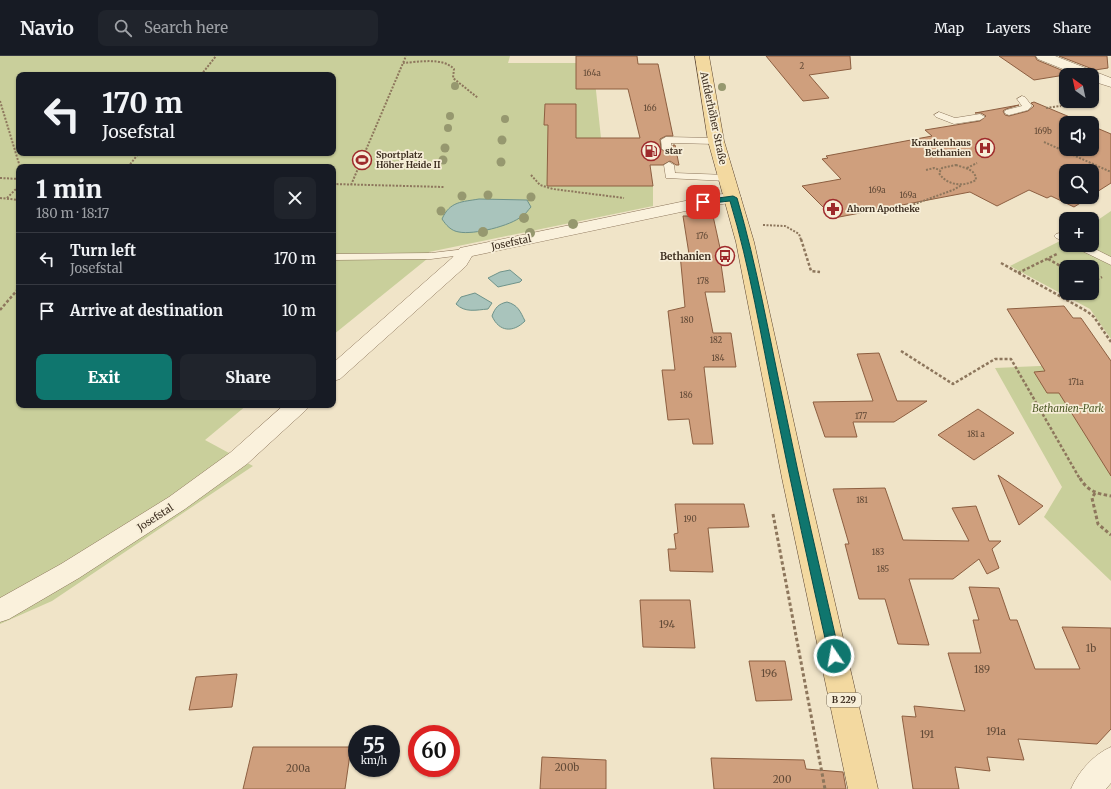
<!DOCTYPE html>
<html lang="en">
<head>
<meta charset="utf-8">
<style>
	body { margin:0; font-family:Merriweather,serif; background:#20242c; color:#f1f3f6; height:100vh; display:flex; flex-direction:column; font-size:15px; white-space:nowrap }
	* { box-sizing:border-box; margin:0 }
	p { font-size:13px; color:#9ea1a6 }
	.icon { flex:none; width:22px; height:22px; fill:none; stroke:currentColor; stroke-width:2; stroke-linecap:round; stroke-linejoin:round }
	.map { position:relative; flex:1; overflow:hidden }
	.panel { position:absolute; left:16px; top:108px; width:320px; height:244px; display:flex; flex-direction:column; background:#171b24; border-radius:8px; box-shadow:0 1px 3px #0004 }
	.panel>* { flex:none }
	.guide { position:absolute; left:16px; top:16px; width:320px; height:84px; border-radius:8px; box-shadow:0 1px 3px #0004; background:#171b24; color:#f1f3f6; overflow:hidden }
	.needle { width:26px; rotate:327deg }
	.buttons { position:absolute; left:1059px; top:12px; display:grid; gap:8px }
	.buttons a { display:grid; place-items:center; width:40px; height:40px; border-radius:8px; background:#171b24; box-shadow:0 1px 3px #0004; font-size:20px }
	.speed { position:absolute; left:348px; top:669px; display:flex; gap:8px; font-size:20px; font-weight:700; text-align:center }
	.speed>* { display:grid; place-content:center; width:52px; height:52px; border-radius:50%; background:#171b24; box-shadow:0 1px 3px #0004; line-height:1 }
	.speed small { font-size:10px; font-weight:400 }
	.speed .limit { border:6px solid #d22; background:#fff; color:#111 }
	.pin { position:absolute; display:grid; place-items:center; width:34px; height:34px; color:#fff; margin:-17px; border-radius:8px; box-shadow:0 2px 6px #0006 }
	.me { position:absolute; width:44px; margin:-22px; rotate:348deg; stroke-linejoin:round; filter:drop-shadow(0 0 3px #0008) }
	.turn { display:flex; align-items:center; gap:14px; height:84px; padding:0 20px; font-size:18px }
	.turn .icon { width:52px; height:52px; stroke-width:2.5 }
	.turn b { display:block; font-size:28px; line-height:34px }
	.round { display:grid; place-items:center; flex:none; width:42px; height:42px; border-radius:8px; background:#20242c }
	.head { display:flex; align-items:center; justify-content:space-between; height:68px; padding:0 20px }
	h1 { font-size:24px; font-weight:800; line-height:30px }
	.primary-button { display:flex; gap:8px; margin-top:auto; padding:8px 20px }
	.primary-button a { flex:1; height:46px; border-radius:8px; background:#0f766e; color:#fff; font-size:16px; font-weight:800; line-height:46px; text-align:center }
	.primary-button a+a { background:#20242c; color:#f1f3f6 }
	ul { padding:0; list-style:none }
	li { display:flex; align-items:center; gap:12px; height:52px; padding:0 20px; border-top:1px solid #363941 }
	li div { flex:1 }
	li b { display:block; font-size:15px }
	li em { font-style:normal }
	header { display:flex; align-items:center; gap:24px; box-sizing:border-box; height:56px; padding:0 20px; background:#171b24; border-bottom:1px solid #363941 }
	header strong { font-size:19px }
	nav { display:flex; gap:22px; margin-inline-start:auto; font-size:14px }
	.search { width:280px; height:36px; background:#20242c; display:flex; align-items:center; gap:10px; box-sizing:border-box; padding:0 14px; border-radius:8px; color:#9ea1a6; font-size:15px }
	.map>svg:first-child { display:block }
</style>
</head>
<body>
<header>
<strong>Navio</strong>
<div class="search"><svg class="icon" aria-label="search" viewBox="0 0 24 24"><circle cx="10" cy="10" r="6"/><path d="M15 15l6 6"/></svg>Search here</div>
<nav><a>Map</a><a>Layers</a><a>Share</a></nav>
</header>
<div class="map">
<svg width="1111" height="733" viewBox="0 0 1111 733">
	<rect width="100%" height="100%" fill="#f0e4c8"/>
	<!-- green -->
	<path fill="#c9cf9b" fill-rule="evenodd" d="M0 0H510L508 7H576L595 25 606 130H653V150L429 196 427 203 333 279V111H19V349H247L205 384 253 410 52 545 0 568ZM19 19H333V97H19Z
		M1111 155V283L1090 253 1010 210 1066 182V189H1092V168ZM1066 211H1092V237H1066Z
		M1111 307V525L1044 461 1062 431 995 312Z"/>
	<!-- water -->
	<path fill="#a9c4bc" stroke="#6f938a" d="M479 143 527 144 531 151C528 154 526 158 522 160 511 170 473 179 459 176 451 175 446 169 442 163 450 145 462 146 479 143Z
		M510 214 522 224 520 226 498 231 488 222 500 216Z
		M475 237 492 247 488 253C476 254 465 257 456 248L461 241Z
		M507 246C518 249 520 255 525 265 513 277 499 276 492 260 495 252 498 248 507 246Z"/>
	<!-- building -->
	<path fill="#cf9f7d" stroke="#8d5f41" d="M576 0H637L638 8H658L673 80H666L660 83 661 93 668 97 673 94V89H675L679 109H676L670 105 663 109H650L653 130H547L548 69H544L545 48H576V82H640L628 33H576Z
		M766 0H850L851 13 809 19 829 42 803 45Z
		M999 0H1035L1037 4 1071 18 1034 24Z
		M1059 0H1107L1108 12 1095 14Z
		M1034 46 1084 67H1066V93H1092V70L1111 78V127L1092 139V115H1066V141H1090L1074 151 1051 140 1047 142 1029 134 997 150 970 136 834 162 802 130 841 123 822 103 828 102 826 100 932 80 925 74 980 65 986 60 981 57H975L1019 49 1006 53 1003 55 1005 59 1009 60 1028 55 1034 50 1031 47Z
		M683 160H713L722 201H720L725 236H705L713 277H731L736 311H704L713 388H693L689 363 668 364 662 314H675L668 255 685 251 680 198H689Z
		M1064 250 1073 262H1081L1111 305V420L1059 337H1047L1034 316 1045 315 1007 253Z
		M879 297 897 345H927L894 366H853L857 381H825L813 346 873 345 857 298Z
		M978 353 1014 377 974 404 938 379Z
		M998 419 1043 450 1019 469Z
		M885 432 903 484 969 485 952 452 976 450 989 485H1001L992 493 999 512 987 518 979 503 953 523H909L929 589 898 588 885 543H859L845 488H849L833 433Z
		M675 448H744L749 471 708 472 713 516 670 515 668 493H676L674 478 678 477Z
		M969 531 999 532 1010 564H1017L1035 613H1080L1062 571 1111 572V673L1097 688 1018 683 1024 704 987 701 990 715 955 711 959 733H913L902 660 916 661 914 650 965 655 948 597H981L973 564H979Z
		M640 544H690L695 592 643 591Z
		M749 605H785L792 644 756 645Z
		M237 618 232 651 189 654 196 621Z
		M253 691H351L345 733H243Z
		M542 701 606 704V733H540Z
		M711 702 804 704 806 713 843 716 846 733H714Z"/>
	<g fill="none" stroke-linecap="round" stroke-linejoin="round">
		<defs>
			<path id="service" d="M1022 40 1025 41 1032 50 1028 54 1009 59 1006 58 1004 56 1006 54 1022 50 1017 43Z
				M939 56 955 62 980 58 985 61 980 64 954 68 936 61 934 59Z
				M666 81 716 82 721 85 716 88 671 87 672 93 667 96 662 93 661 84Z
				M669 106 674 109 675 117 727 119 732 122 727 125 666 122 664 109Z
				M1060 177 1066 179V186L1056 182 1054 180 1056 178Z
				M1072 189H1087L1111 201V209L1074 191Z
				M466 193 470 194 472 196 470 198 431 203 333 204V198L431 197Z"/>
			<path id="minor" d="M1036 0H1055L1111 22V31L1092 25V19H1078L1038 3Z
				M733 137 739 138 741 142 739 146 714 149 472 200 466 210 340 323 333 325V307L452 202 460 192 714 139Z
				M284 349H309L306 354 247 408 185 453 79 522 9 563 0 566V542L61 508 169 441 231 396Z
				M1111 691V727L1106 733H1071C1078 716 1094 698 1111 691Z"/>
			<path id="primary" d="M695 0H709L724 85 754 186 806 422 878 733H848L782 422 736 186 708 85Z"/>
		</defs>
		<!-- service casing -->
		<use href="#service" stroke="#8d765c" stroke-width="1"/>
		<!-- minor casing -->
		<use href="#minor" stroke="#8d765c" stroke-width="1"/>
		<!-- primary casing -->
		<use href="#primary" stroke="#5b4430" stroke-width="1"/>
		<!-- path-far2 -->
		<path stroke="#8d765c" stroke-width="2" stroke-dasharray="2 1.5" stroke-linecap="butt" d="M403 7C418 6 443 1 454 13L453 22 478 42
			M201 19 216 0
			M0 45 20 111
			M1046 52 1061 50
			M1044 86 1111 116
			M956 109C964 112 976 113 976 124 964 131 947 130 939 117L942 112Z
			M128 111 139 97
			M967 112 977 107
			M926 114 934 112 940 114
			M531 119 540 129 553 133 624 142
			M0 122 19 123
			M333 128 444 131
			M351 129 406 0
			M0 142 19 144
			M7 142 19 130
			M882 153 886 158
			M906 155 909 150 953 134 962 129
			M763 169 785 170 799 178 801 184"/>
		<!-- path-far1 -->
		<path stroke="#8d765c" stroke-width="2.5" stroke-dasharray="3 2" stroke-linecap="butt" d="M801 183 811 215 820 216
			M1048 203 1066 213
			M1001 207 1088 256 1094 261 1111 286
			M1018 217 1057 198
			M1092 226 1102 221
			M1063 242 1072 237
			M0 254 19 232
			M901 295 953 328 995 303H1011L1080 423"/>
		<!-- path -->
		<path stroke="#8d765c" stroke-width="3" stroke-dasharray="3.5 2.5" stroke-linecap="butt" d="M1080 422C1087 435 1098 438 1111 440
			M1095 437 1092 442 1098 468 1111 479
			M773 458 825 733"/>
		<!-- service -->
		<use href="#service" fill="#faf1dc" fill-rule="evenodd"/>
		<!-- minor -->
		<use href="#minor" fill="#faf1dc" fill-rule="evenodd"/>
		<!-- primary -->
		<use href="#primary" fill="#f3d9a0" fill-rule="evenodd"/>
	</g>
	<!-- trees -->
	<g fill="#96986f">
		<circle cx="455" cy="30" r="4"/>
		<circle cx="722" cy="31" r="4"/>
		<circle cx="450" cy="60" r="4"/>
		<circle cx="505" cy="63" r="4"/>
		<circle cx="448" cy="72" r="4"/>
		<circle cx="502" cy="84" r="4.5"/>
		<circle cx="445" cy="92" r="4.5"/>
		<circle cx="443" cy="104" r="4.5"/>
		<circle cx="501" cy="106" r="4.5"/>
		<circle cx="488" cy="139" r="4.5"/>
		<circle cx="462" cy="140" r="4.5"/>
		<circle cx="531" cy="141" r="4.5"/>
		<circle cx="441" cy="155" r="4.5"/>
		<circle cx="524" cy="162" r="5"/>
		<circle cx="573" cy="168" r="5"/>
		<circle cx="483" cy="176" r="5"/>
		<circle cx="530" cy="177" r="5"/>
	</g>
	<!-- route -->
	<path fill="#0f766e" stroke="#0a4d48" d="M733 140 737 142C757 210 769 280 784 349 801 433 821 517 840 600L838 604 834 605 830 604 829 600C810 516 792 433 775 349 761 281 750 211 730 145L703 148 699 146 703 144Z"/>
	<!-- icons -->
	<defs>
		<symbol id="hospital-ring" viewBox="-11 -11 22 22"><circle r="9.5" fill="#f7eed8" stroke="#9e2a2b" stroke-width="1.5"/><path d="M-5-5h3v3.5h4V-5h3V5h-3V1.5h-4V5h-3Z" fill="#9e2a2b"/></symbol>
		<symbol id="fuel-ring" viewBox="-11 -11 22 22"><circle r="9.5" fill="#f7eed8" stroke="#9e2a2b" stroke-width="1.5"/><path d="M-5.5-6h7V0h2V4h1.3V-2.5L3-4.5l.8-.8L6-3V5H2.5V1h-1V6h-7ZM-4.2-4.7v3.2H.2V-4.7Z" fill="#9e2a2b"/></symbol>
		<symbol id="stadium-ring" viewBox="-11 -11 22 22"><circle r="9.5" fill="#f7eed8" stroke="#9e2a2b" stroke-width="1.5"/><path d="M0-5a6.5 5 0 1 0 0 10a6.5 5 0 1 0 0-10ZM-3.5-1.8h7v3.6h-7Z" fill="#9e2a2b"/></symbol>
		<symbol id="pharmacy-ring" viewBox="-11 -11 22 22"><circle r="9.5" fill="#f7eed8" stroke="#9e2a2b" stroke-width="1.5"/><path d="M-2-6h4v4h4v4h-4v4h-4v-4h-4v-4h4Z" fill="#9e2a2b"/></symbol>
		<symbol id="bus-ring" viewBox="-11 -11 22 22"><circle r="9.5" fill="#f7eed8" stroke="#9e2a2b" stroke-width="1.5"/><path d="M-5-6H5V4H4V6H2V4H-2V6H-4V4H-5ZM-3.5-4V0h7V-4ZM-3.5 1.2v1.5H-2V1.2ZM2 1.2v1.5H3.5V1.2Z" fill="#9e2a2b"/></symbol>
	</defs>
	<g fill-rule="evenodd">
		<use href="#hospital-ring" x="974" y="81" width="22" height="22"/>
		<use href="#fuel-ring" x="640" y="84" width="22" height="22"/>
		<use href="#stadium-ring" x="351" y="93" width="22" height="22"/>
		<use href="#pharmacy-ring" x="822" y="142" width="22" height="22"/>
		<use href="#bus-ring" x="714" y="189" width="22" height="22"/>
	</g>
	<g text-anchor="middle" stroke-width="3.5" stroke-linejoin="round" paint-order="stroke">
		<!-- number labels -->
		<g font-size="8" fill="#624a37">
			<text x="802" y="13">2</text>
			<text x="592" y="20">164a</text>
			<text x="650" y="55">166</text>
			<text x="1043" y="78">169b</text>
			<text x="877" y="137">169a</text>
			<text x="908" y="142">169a</text>
			<text x="702" y="183">176</text>
			<text x="703" y="228">178</text>
			<text x="687" y="267">180</text>
			<text x="716" y="287">182</text>
			<text x="718" y="305">184</text>
			<text x="1076" y="329">171a</text>
			<text x="686" y="342">186</text>
			<text x="861" y="363">177</text>
			<text x="976" y="381">181 a</text>
			<text x="862" y="447">181</text>
			<text x="690" y="466">190</text>
			<text x="878" y="499">183</text>
			<text x="883" y="516">185</text>
		</g>
		<!-- far-poi labels -->
		<g font-size="9" font-weight="bold" fill="#3d2e20" stroke="#f7eed8" text-anchor="start">
			<text x="971" y="90" text-anchor="end">Krankenhaus<tspan x="971" dy="10">Bethanien</tspan></text>
			<text x="665" y="98">star</text>
			<text x="376" y="102">Sportplatz<tspan x="376" dy="10">Höher Heide II</tspan></text>
			<text x="847" y="156">Ahorn Apotheke</text>
		</g>
		<!-- shield labels -->
		<rect fill="#f7eed8" stroke="#756857" stroke-width="1" x="827" y="637" width="34" height="14" rx="3"/>
		<g font-size="9" font-weight="bold" fill="#3d2e20">
			<text x="844" y="647">B 229</text>
		</g>
		<!-- street labels -->
		<g font-size="10" fill="#3d2e20" stroke="#f7eed8">
			<text transform="translate(714 62) rotate(78)" y="4">Aufderhöher Straße</text>
			<text transform="translate(511 186) rotate(-12)" y="4">Josefstal</text>
			<text transform="translate(155 461) rotate(-33)" y="4">Josefstal</text>
		</g>
		<!-- poi labels -->
		<g font-size="10" font-weight="bold" fill="#3d2e20" stroke="#f7eed8" text-anchor="end">
			<text x="711" y="204">Bethanien</text>
		</g>
		<!-- park labels -->
		<g font-size="10" font-style="italic" fill="#4d5a26" stroke="#f7eed8">
			<text x="1068" y="356">Bethanien-Park</text>
		</g>
		<!-- near-number labels -->
		<g font-size="10" fill="#624a37">
			<text x="667" y="572">194</text>
			<text x="1091" y="596">1b</text>
			<text x="982" y="617">189</text>
			<text x="769" y="621">196</text>
			<text x="996" y="679">191a</text>
			<text x="927" y="682">191</text>
			<text x="567" y="715">200b</text>
			<text x="298" y="716">200a</text>
			<text x="782" y="727">200</text>
		</g>
	</g>
</svg>
<div class="buttons">
<a><svg class="needle" viewBox="-14 -14 28 28"><path d="M0-13l5 13h-10z" fill="#e53935"/><path d="M0 13l5-13h-10z" fill="#9ea1a6"/></svg></a>
<a><svg class="icon" aria-label="sound" viewBox="0 0 24 24"><path d="M4 9h4l5-4v14l-5-4H4zM17 9q2 3 0 6"/></svg></a>
<a><svg class="icon" aria-label="search" viewBox="0 0 24 24"><circle cx="10" cy="10" r="6"/><path d="M15 15l6 6"/></svg></a>
<a>+</a>
<a>−</a>
</div>
<div class="speed"><div>55<small>km/h</small></div><div class="limit">60</div></div>
<div class="pin" style="left:703px;top:146px;background:#d93025"><svg class="icon" aria-label="arrive" viewBox="0 0 24 24"><path d="M6 21V4h12l-3 4 3 4H6"/></svg></div>
<svg class="me" style="left:834px;top:600px" viewBox="-20 -20 40 40"><circle r="17" fill="#0f766e" stroke="#fff" stroke-width="3"/><path d="M0-11L8 9 0 5-8 9z" fill="#fff"/></svg>
<div class="guide">
<div class="turn"><svg class="icon" aria-label="left" viewBox="0 0 24 24"><path d="M17 20v-9H6M10 6l-5 5 5 5"/></svg><div><b>170 m</b>Josefstal</div></div>
</div>
<section class="panel">
<div class="head"><div><h1>1 min</h1><p>180 m · 18:17</p></div><a class="round"><svg class="icon" aria-label="close" viewBox="0 0 24 24"><path d="M6 6l12 12M18 6L6 18"/></svg></a></div>
<ul>
<li><svg class="icon" aria-label="left" viewBox="0 0 24 24"><path d="M17 20v-9H6M10 6l-5 5 5 5"/></svg><div><b>Turn left</b><p>Josefstal</p></div><em>170 m</em></li>
<li><svg class="icon" aria-label="arrive" viewBox="0 0 24 24"><path d="M6 21V4h12l-3 4 3 4H6"/></svg><div><b>Arrive at destination</b></div><em>10 m</em></li>
</ul>
<div class="primary-button"><a>Exit</a><a>Share</a></div>
</section>
</div>
</body>
</html>
